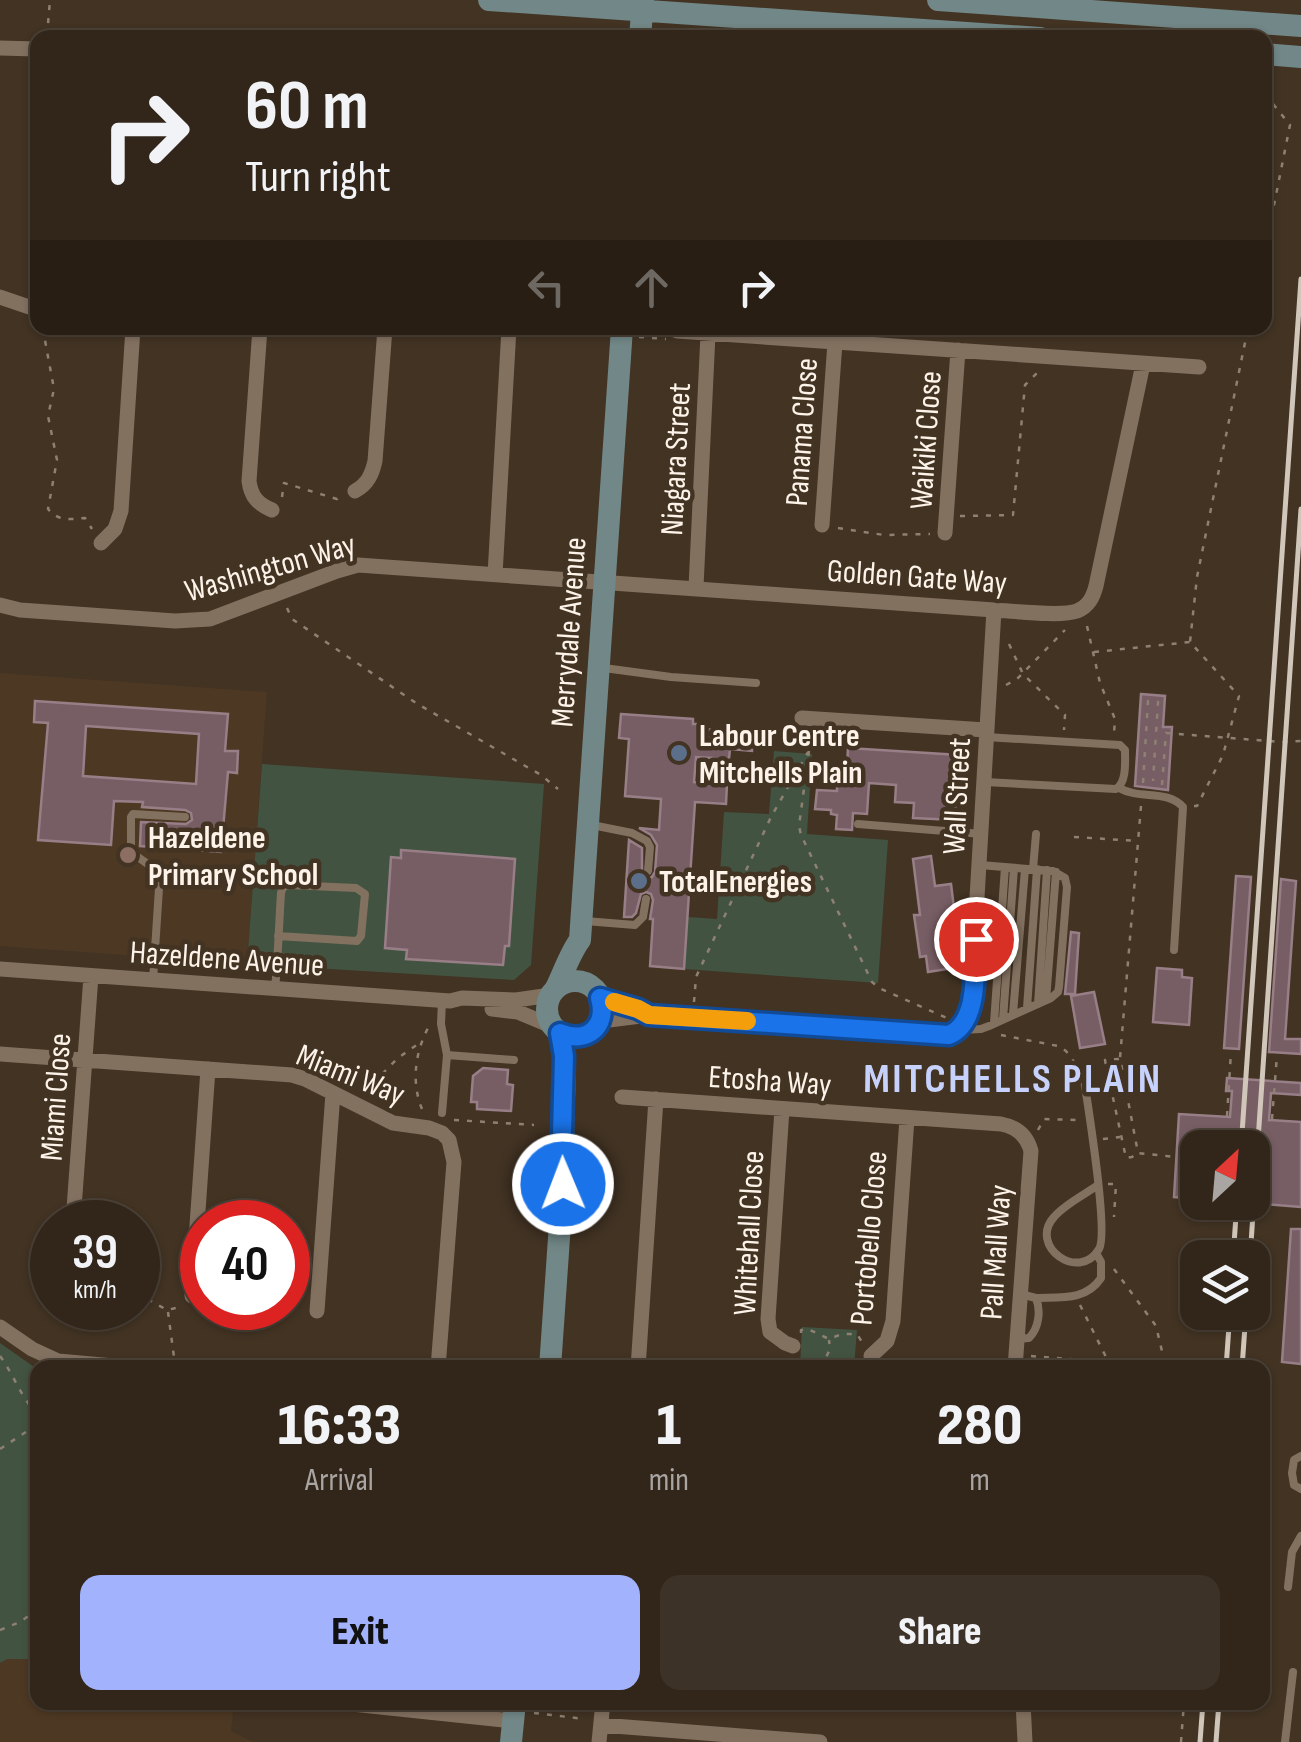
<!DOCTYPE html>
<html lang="en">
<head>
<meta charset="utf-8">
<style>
	body { margin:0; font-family:"Sofia Sans Condensed",sans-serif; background:#3d3227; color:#f1f3f6; height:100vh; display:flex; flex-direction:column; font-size:38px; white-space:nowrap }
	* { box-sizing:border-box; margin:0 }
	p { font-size:32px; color:#a8a5a2 }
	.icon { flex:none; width:55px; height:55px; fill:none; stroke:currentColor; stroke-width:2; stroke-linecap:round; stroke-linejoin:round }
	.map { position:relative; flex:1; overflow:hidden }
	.side { position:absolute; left:30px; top:1360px; width:1240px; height:350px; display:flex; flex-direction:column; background:#32261a; border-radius:20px; box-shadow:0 2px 8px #0004,0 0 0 2px #4d4339 }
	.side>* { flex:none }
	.hud { position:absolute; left:30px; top:30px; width:1242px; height:305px; border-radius:20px; box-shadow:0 2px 8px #0004,0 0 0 2px #4d4339; background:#32261a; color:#f1f3f6; overflow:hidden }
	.needle { width:65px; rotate:26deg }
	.controls { position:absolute; left:1180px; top:1130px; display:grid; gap:20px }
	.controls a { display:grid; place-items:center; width:90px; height:90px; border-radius:20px; background:#32261a; box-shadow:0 2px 8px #0004,0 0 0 2px #4d4339; font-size:50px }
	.speed { position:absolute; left:30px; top:1200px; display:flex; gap:20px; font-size:50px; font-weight:700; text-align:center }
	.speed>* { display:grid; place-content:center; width:130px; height:130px; border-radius:50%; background:#32261a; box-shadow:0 2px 8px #0004,0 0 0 2px #4d4339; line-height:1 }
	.speed small { font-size:25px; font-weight:400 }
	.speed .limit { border:15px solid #d22; background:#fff; color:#111 }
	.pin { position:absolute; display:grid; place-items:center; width:85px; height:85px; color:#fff; margin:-42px; border:5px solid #fff; border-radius:50%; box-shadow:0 2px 10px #0007 }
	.me { position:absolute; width:110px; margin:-55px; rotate:359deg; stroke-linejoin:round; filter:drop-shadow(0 0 8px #0008) }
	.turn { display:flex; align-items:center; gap:35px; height:210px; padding:0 50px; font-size:45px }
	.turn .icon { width:130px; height:130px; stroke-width:2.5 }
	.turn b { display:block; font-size:70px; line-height:85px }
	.lanes { display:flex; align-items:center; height:95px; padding:0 50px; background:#0003; justify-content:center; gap:50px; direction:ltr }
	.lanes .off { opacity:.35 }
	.eta { display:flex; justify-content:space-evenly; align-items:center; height:170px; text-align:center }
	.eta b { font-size:60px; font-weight:800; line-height:70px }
	.cta { display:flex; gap:20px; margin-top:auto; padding:20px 50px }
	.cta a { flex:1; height:115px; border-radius:20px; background:#a2b2fd; color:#111; font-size:40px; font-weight:800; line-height:115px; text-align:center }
	.cta a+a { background:#3d3227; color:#f1f3f6 }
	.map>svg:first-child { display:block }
</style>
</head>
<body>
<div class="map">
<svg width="1301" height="1742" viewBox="0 0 1301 1742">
	<rect width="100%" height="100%" fill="#423323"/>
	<!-- built -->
	<path fill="#4d3823" d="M0 673 267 692 247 964 0 946Z
		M6 1659H37L38 1702 234 1703 231 1731 253 1742H0V1663Z"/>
	<!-- green -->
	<path fill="#425441" d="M774 751 812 754 807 834 888 840 878 983 684 969 688 917 717 919 724 812 769 814Z
		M262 764 544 784 531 965 514 980 247 964Z
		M802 1327 857 1330 854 1367H800Z
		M0 1343 37 1369 38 1659H7L0 1663Z"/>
	<!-- building -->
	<path fill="#775e65" stroke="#987e86" stroke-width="2.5" fill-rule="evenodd" d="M1141 694 1165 696 1163 727H1172L1168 790 1135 786Z
		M35 701 228 714 225 751H238L237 773 228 772 221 852 140 846 141 822 186 824 192 820 191 813 185 810 142 807 143 802 114 801 111 845 38 840 48 723 34 722ZM86 726 199 734 196 784 83 776Z
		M621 714 693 719V724H701V729L753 732 752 751 730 749 729 759 696 757 694 782 727 784 726 804 695 802 684 969 650 966 653 919H650L653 900 651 894 646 892 641 894 636 913 632 917H624L629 840 642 848V875L646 878 652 877 655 872 657 845 651 835 639 828 659 830 661 799 625 796 629 739 619 738Z
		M848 748 959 755 958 762H963L962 775 957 774 955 820 913 818 914 803 895 802 896 785 869 783 867 814 853 813 852 830 836 829 837 815 831 814V810L815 809 817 790 837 791V784L846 785Z
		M401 850 515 859 509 946H505L503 965 406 959 407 950 385 948 391 857 401 858Z
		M931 856 935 886 951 884 955 916H952L957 949 951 950 952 957 946 958 947 969 928 972 926 956 920 957 914 915H920L913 859Z
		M1236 876 1251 877 1239 1049 1224 1048Z
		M1281 879 1296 881 1285 1039H1301V1054L1269 1052Z
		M1071 932 1079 933 1075 994H1065Z
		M1157 968 1182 970V977L1192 978 1189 1025 1153 1022Z
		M1094 992 1105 1044 1080 1048 1071 996Z
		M483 1068 508 1070 507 1084 513 1085 511 1111 477 1109V1102H471L473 1076Z
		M1227 1078 1301 1083V1095L1271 1093 1269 1120 1301 1122V1207L1252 1203V1148H1198V1199L1174 1197 1179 1114 1230 1117 1232 1091H1226Z
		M1291 1229H1301V1364L1282 1362Z"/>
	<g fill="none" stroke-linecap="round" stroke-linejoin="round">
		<!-- path -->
		<path stroke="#8e8173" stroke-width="2.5" stroke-dasharray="5 8" stroke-linecap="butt" d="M47 36 50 0
			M1265 94 1290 125 1265 250
			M45 328 44 335 54 389 48 416 57 460 48 509C59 522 70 519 85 518L92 529
			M639 337 666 339
			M282 497 284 483 337 499 339 492
			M960 516 1013 515 1025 385 1038 372
			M838 528 884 535 930 534
			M287 608 292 619 416 703 541 775 558 789
			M1087 626 1100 683 1115 719 1114 734
			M1009 644 1023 674 1065 715 1064 730
			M1094 652 1190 642
			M1006 685 1017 679 1065 630
			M809 751 799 826 801 835 872 982 879 988 947 1018
			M1143 783 1148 701 1158 702 1153 781
			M1162 785 1166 733 1282 742 1301 741
			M1141 806 1120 1058 1138 1153 1176 1157
			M1194 806H1197L1223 755 1239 696 1190 642 1197 577 1248 328
			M1074 837 1138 841
			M694 1002 696 977 771 817 808 752
			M1001 1035 1058 1046 1066 1051 1075 1063
			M1119 1059 1105 1060 1107 1070 1126 1158 1132 1157 1138 1153
			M364 1092 398 1058 418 1044
			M422 1109C411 1082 415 1052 429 1026
			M1227 1116 1231 1052
			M1272 1119 1277 1055
			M454 1120 534 1125
			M1038 1130 1044 1119 1078 1120
			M1103 1139 1120 1137
			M1108 1184H1116L1114 1217
			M1114 1269 1156 1326 1166 1368
			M288 1282 301 1295
			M138 1291 142 1296 167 1310 180 1307
			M1080 1305 1108 1361
			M168 1312 174 1357 182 1368
			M801 1333V1330L808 1329 829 1339 842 1334H857L862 1342
			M0 1356C14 1375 21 1398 38 1415
			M1031 1356 1109 1362 1111 1368
			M821 1368 830 1349 829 1340
			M0 1449 38 1424
			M0 1630 20 1622 38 1609
			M534 1713 585 1719
			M1181 1742 1184 1702"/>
		<!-- lane -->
		<path stroke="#837160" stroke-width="8" d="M604 668 671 677 756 683
			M985 782 1116 789C1127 782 1125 762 1125 750L1120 745 986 737
			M1119 788C1140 800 1167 789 1183 807L1174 950
			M858 824 982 834
			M592 825 632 833 647 841 650 847 648 871
			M1033 869 1036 834
			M585 921 635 925 643 917 646 899
			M153 980 160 873 131 852V817L133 814 185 817
			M275 989C278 957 279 925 281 893L283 887 289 885 356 888 365 894 361 936 357 941 278 936
			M442 1000 441 1024 447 1055 442 1113
			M1046 1000 1056 872
			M1038 1004 1047 870
			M1027 1008 1037 869
			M1013 1014 1025 869
			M1003 1019 1014 868
			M994 1023 1005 867
			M960 1030 981 1029 989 1026 1051 998 1058 992 1059 987 1067 887 1065 878 1053 871 980 865
			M447 1055 514 1060
			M1083 1073C1087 1100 1109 1233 1099 1249 1079 1283 1028 1246 1054 1217 1065 1204 1084 1195 1098 1185
			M1036 1298C1060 1297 1086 1301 1101 1278V1262L1096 1253
			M1016 1339 1029 1338C1039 1328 1041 1311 1036 1298L1020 1294
			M1301 1456 1294 1460 1292 1473 1294 1485 1301 1489
			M1288 1587 1292 1552 1301 1536
			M1285 1742 1293 1672"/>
		<!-- street -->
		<path stroke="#837160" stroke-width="15" d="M0 48 36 49
			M0 297 38 310
			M260 328 249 481C251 497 258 504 272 510
			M677 331 1199 367
			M355 491C368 484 372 474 375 461L385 328
			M822 525 835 342
			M945 533 958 350
			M101 543 115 529 121 511 133 328
			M495 575 509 328
			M696 587 708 334
			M0 605 20 610 175 621 210 619 337 571 358 565 994 610C1014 611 1061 617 1077 611 1089 606 1093 597 1096 586L1143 364
			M802 718 986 730
			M0 969 450 1001 462 998 516 1000 551 995
			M601 998 639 1009 649 1015
			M492 1009 518 1012 554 1027
			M599 1024 609 1020 649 1015 949 1035 960 1030 970 1012 971 999 994 610
			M0 1054 292 1075 305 1079 393 1123 429 1128 442 1133 449 1140 454 1162 438 1368
			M622 1097 1001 1124C1017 1127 1027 1136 1031 1151L1015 1368
			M782 1109 768 1319 770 1332 785 1343 793 1346
			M73 1222 91 976
			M192 1296 208 1069
			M317 1311 333 1093
			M0 1327 32 1349 58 1361 136 1368
			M871 1356 887 1341 893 1321 907 1118
			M638 1368 656 1099
			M333 1702 513 1721
			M1023 1702 1025 1742
			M601 1725 820 1742
			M599 1742 603 1702"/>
		<!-- secondary -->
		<path stroke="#728787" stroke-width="22" d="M489 0 1040 38
			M938 0 1301 26
			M640 38 643 0
			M1265 54 1301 57
			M547 1009a28 28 0 1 1 56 0a28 28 0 1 1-56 0Z
			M556 988C563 974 571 951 580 940L622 328
			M550 1368 565 1151C558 1112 572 1071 560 1033
			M511 1742 515 1702"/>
		<!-- rail -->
		<path stroke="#d1c6ba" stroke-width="5" d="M1241 1148 1301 279
			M1233 1258 1237 1202
			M1250 1258 1301 509
			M1226 1368 1230 1312
			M1242 1368 1246 1312
			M1200 1742 1203 1702
			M1216 1742 1219 1702"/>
	</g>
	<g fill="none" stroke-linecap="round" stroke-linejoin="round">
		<defs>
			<path id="route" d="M563 1184 565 1150 562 1134 564 1056 560 1033C587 1044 608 1027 600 998L638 1009 649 1015 949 1035C980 1022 974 968 976 939"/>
		</defs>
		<!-- route casing -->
		<use href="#route" stroke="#114b97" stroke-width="25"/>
		<!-- route -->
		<use href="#route" stroke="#1a73e8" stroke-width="18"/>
		<!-- slow -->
		<path stroke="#f59e0b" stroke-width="18" d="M614 1002 638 1009 649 1015 747 1021"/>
	</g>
	<!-- markers -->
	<g fill="#5c6f8a" stroke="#423323" stroke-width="4">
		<circle cx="679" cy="753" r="10"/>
		<circle cx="639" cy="881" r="10"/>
	</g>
	<circle fill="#8d6e63" stroke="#423323" stroke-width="4" cx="128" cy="855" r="10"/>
	<g text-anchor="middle" stroke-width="9" stroke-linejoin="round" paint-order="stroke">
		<!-- street labels -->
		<g font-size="32" fill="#fdf3e9" stroke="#423323">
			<text transform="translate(801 432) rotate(-86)" y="11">Panama Close</text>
			<text transform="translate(925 440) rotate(-86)" y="11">Waikiki Close</text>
			<text transform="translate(675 459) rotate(-87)" y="11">Niagara Street</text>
			<text transform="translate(270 567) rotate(-16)" y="11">Washington Way</text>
			<text transform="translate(917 576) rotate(4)" y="11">Golden Gate Way</text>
			<text transform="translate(568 632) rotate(-86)" y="11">Merrydale Avenue</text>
			<text transform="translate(956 796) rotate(-87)" y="11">Wall Street</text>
			<text transform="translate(227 958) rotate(4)" y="11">Hazeldene Avenue</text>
			<text transform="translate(351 1074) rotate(22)" y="11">Miami Way</text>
			<text transform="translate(770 1080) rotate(4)" y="11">Etosha Way</text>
			<text transform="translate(55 1097) rotate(-86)" y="11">Miami Close</text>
			<text transform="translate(748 1233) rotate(-87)" y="11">Whitehall Close</text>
			<text transform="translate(868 1238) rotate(-85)" y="11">Portobello Close</text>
			<text transform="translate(995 1252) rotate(-86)" y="11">Pall Mall Way</text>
		</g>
		<!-- poi labels -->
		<g font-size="32" font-weight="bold" fill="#fdf3e9" stroke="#423323" text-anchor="start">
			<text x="699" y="746">Labour Centre<tspan x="699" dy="37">Mitchells Plain</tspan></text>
			<text x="148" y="848">Hazeldene<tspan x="148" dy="37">Primary School</tspan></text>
			<text x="659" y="892">TotalEnergies</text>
		</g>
		<!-- district labels -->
		<g font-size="42" font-weight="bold" letter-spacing="2.5" fill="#c7d2fc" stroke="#423323">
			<text x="1013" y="1092">MITCHELLS PLAIN</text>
		</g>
	</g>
</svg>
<div class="controls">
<a><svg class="needle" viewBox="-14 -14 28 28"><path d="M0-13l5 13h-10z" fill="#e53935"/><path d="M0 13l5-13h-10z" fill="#a8a5a2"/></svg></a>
<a><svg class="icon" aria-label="layers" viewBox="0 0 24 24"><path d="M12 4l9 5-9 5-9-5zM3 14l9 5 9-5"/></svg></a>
</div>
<div class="speed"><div>39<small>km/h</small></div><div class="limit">40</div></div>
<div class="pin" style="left:976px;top:939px;background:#d93025"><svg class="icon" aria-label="arrive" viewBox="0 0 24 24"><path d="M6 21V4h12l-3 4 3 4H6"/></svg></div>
<svg class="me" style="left:563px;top:1184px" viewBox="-20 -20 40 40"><circle r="17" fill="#1a73e8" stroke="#fff" stroke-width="3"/><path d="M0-11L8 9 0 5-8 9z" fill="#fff"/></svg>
<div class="hud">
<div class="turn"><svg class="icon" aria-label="right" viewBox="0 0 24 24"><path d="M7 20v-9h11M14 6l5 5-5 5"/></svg><div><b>60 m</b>Turn right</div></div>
<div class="lanes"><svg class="icon off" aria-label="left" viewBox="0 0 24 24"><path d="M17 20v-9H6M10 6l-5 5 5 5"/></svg><svg class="icon off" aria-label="ahead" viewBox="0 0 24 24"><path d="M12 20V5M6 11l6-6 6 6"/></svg><svg class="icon" aria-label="right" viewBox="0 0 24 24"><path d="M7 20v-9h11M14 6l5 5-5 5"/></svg></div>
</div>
<section class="side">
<div class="eta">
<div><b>16:33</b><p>Arrival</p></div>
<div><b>1</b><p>min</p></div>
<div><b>280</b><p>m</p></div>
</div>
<div class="cta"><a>Exit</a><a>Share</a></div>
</section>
</div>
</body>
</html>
